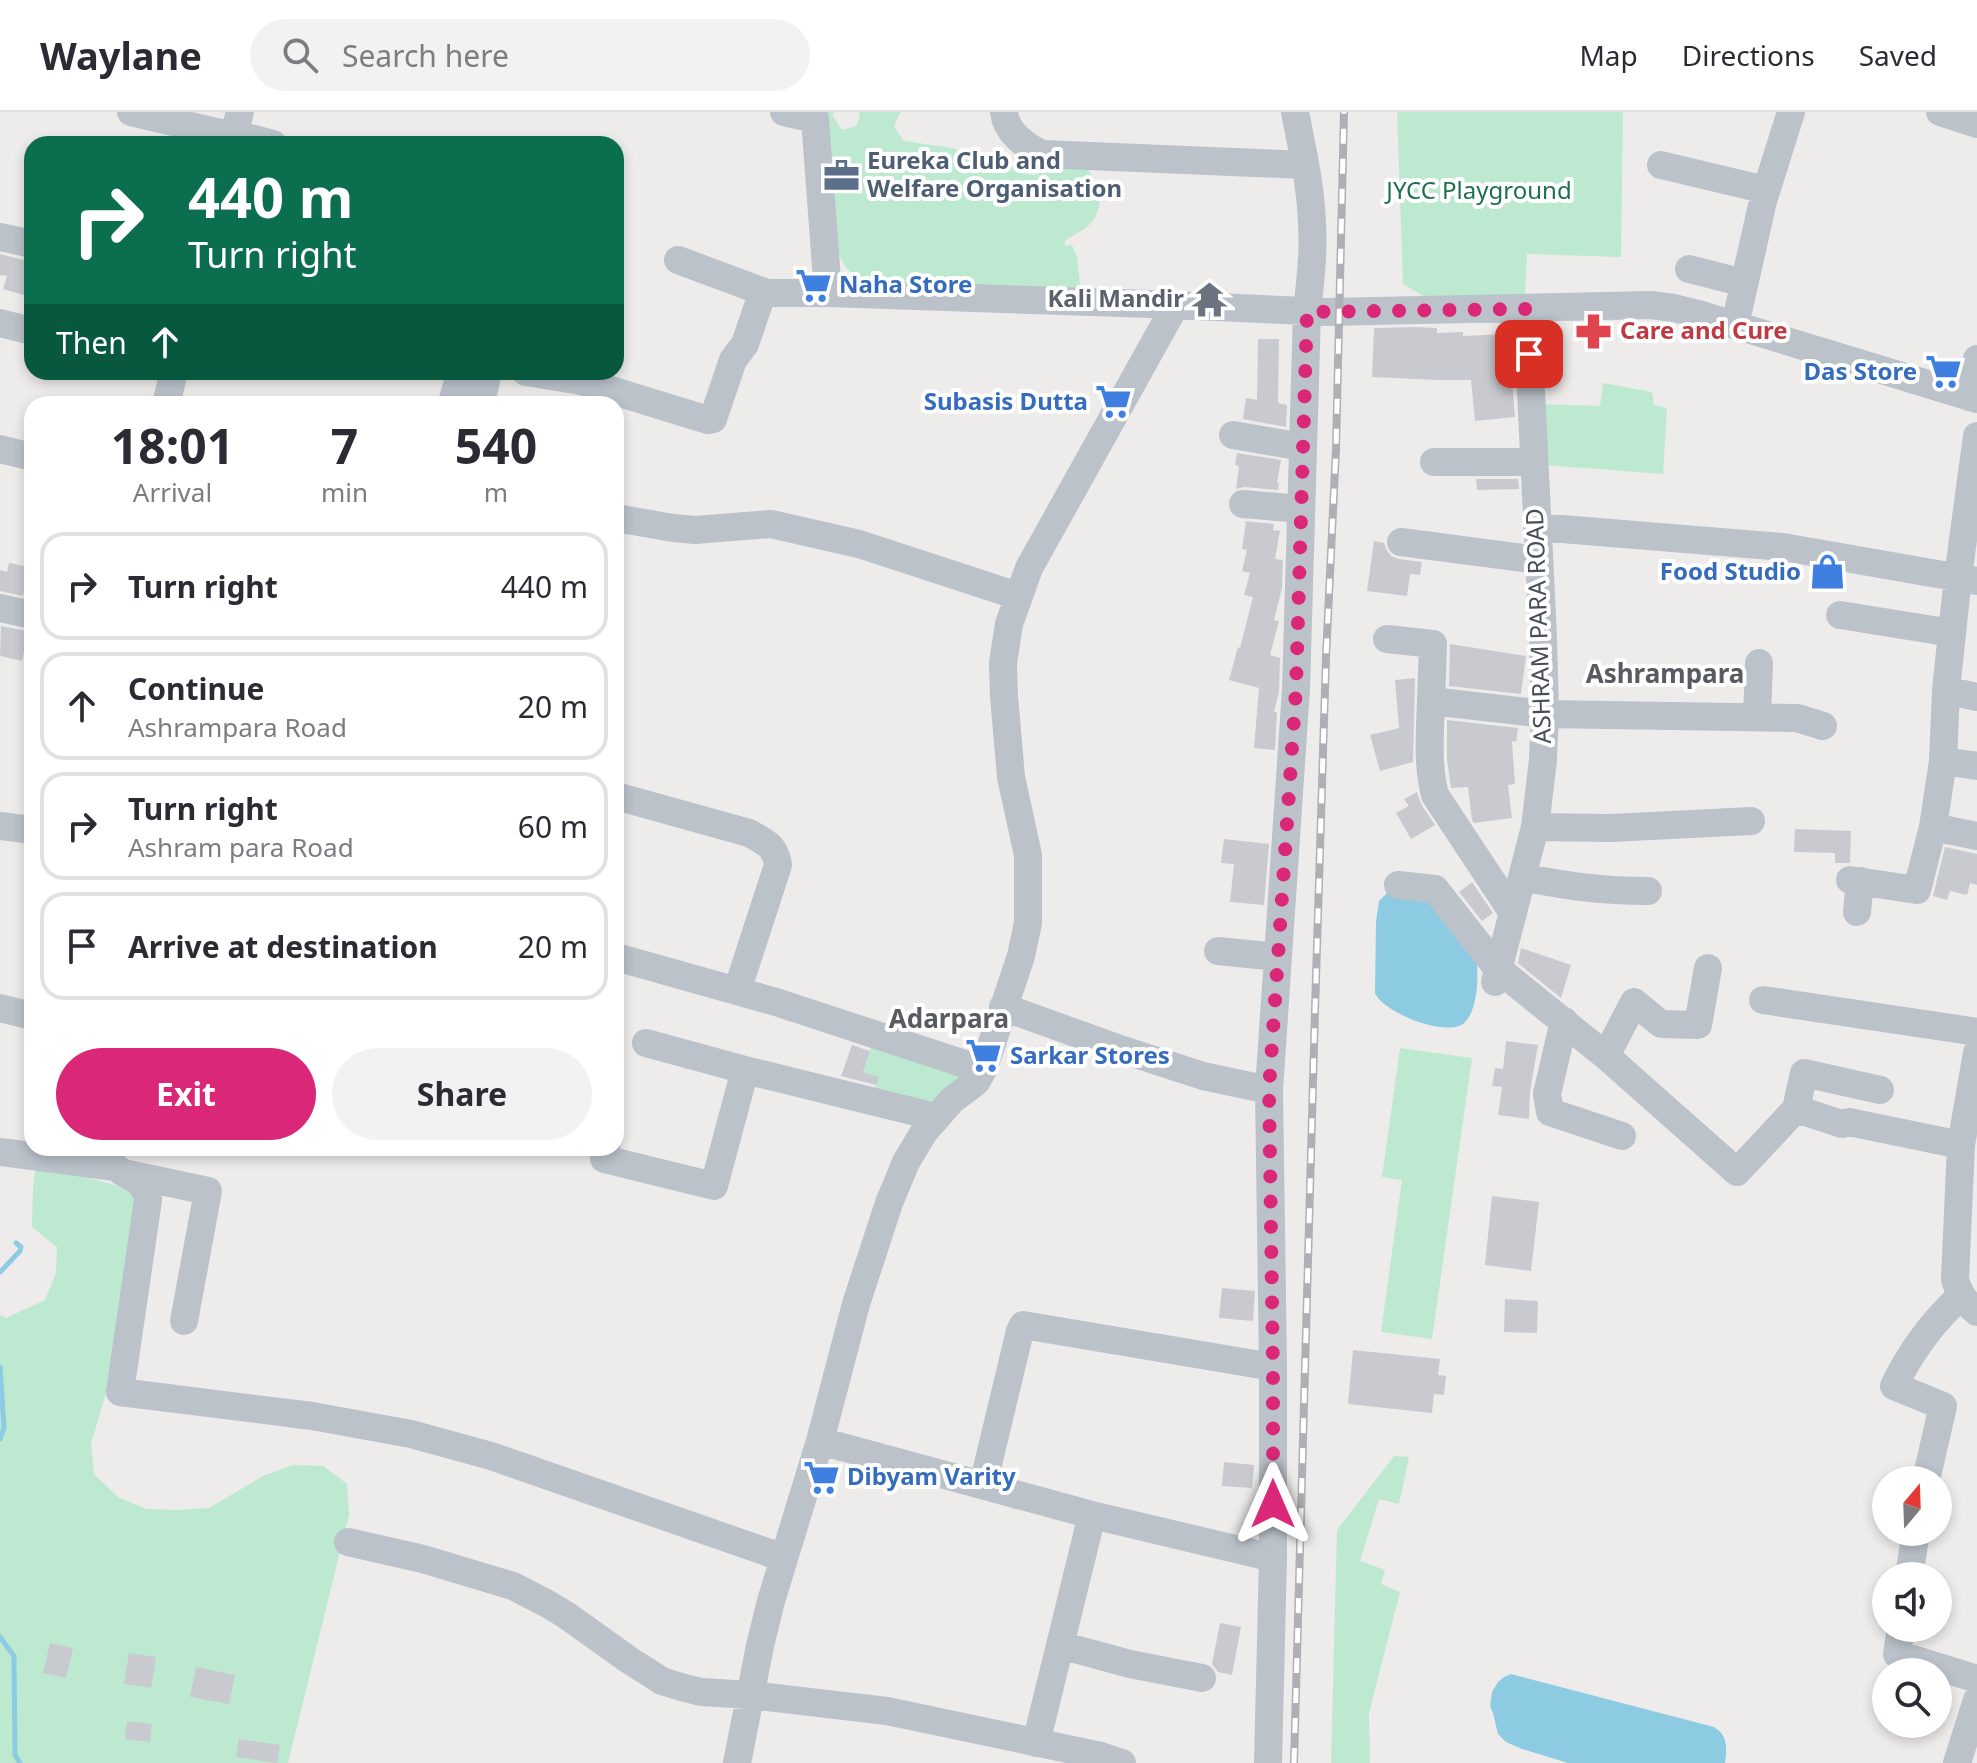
<!DOCTYPE html>
<html lang="en">
<head>
<meta charset="utf-8">
<style>
	body { margin:0; font-family:"Noto Sans",sans-serif; background:#f2f2f3; color:#2b2b33; height:100vh; display:flex; flex-direction:column; font-size:30px; white-space:nowrap }
	* { box-sizing:border-box; margin:0 }
	p { font-size:26px; color:#7c7c81 }
	.icon { flex:none; width:44px; height:44px; fill:none; stroke:currentColor; stroke-width:2; stroke-linecap:round; stroke-linejoin:round }
	.map { position:relative; flex:1; overflow:hidden }
	.drawer { position:absolute; left:24px; top:284px; width:600px; height:760px; display:flex; flex-direction:column; background:#fff; border-radius:24px; box-shadow:0 4px 12px #0003 }
	.drawer>* { flex:none }
	.top-card { position:absolute; left:24px; top:24px; width:600px; height:244px; border-radius:24px; box-shadow:0 4px 12px #0003; background:#0b6e4f; color:#fff; overflow:hidden }
	.needle { width:52px; rotate:19deg }
	.tools { position:absolute; left:1872px; top:1354px; display:grid; gap:16px }
	.tools a { display:grid; place-items:center; width:80px; height:80px; border-radius:50%; background:#fff; box-shadow:0 4px 12px #0003; font-size:40px }
	.pin { position:absolute; display:grid; place-items:center; width:68px; height:68px; color:#fff; margin:-34px; border-radius:16px; box-shadow:0 4px 12px #0006 }
	.me { position:absolute; width:88px; margin:-44px; rotate:0deg; stroke-linejoin:round; filter:drop-shadow(0 0 6px #0008) }
	.turn { display:flex; align-items:center; gap:28px; height:168px; padding:0 32px; font-size:36px }
	.turn .icon { width:104px; height:104px; stroke-width:2.5 }
	.turn b { display:block; font-size:56px; line-height:68px }
	.then { display:flex; align-items:center; height:76px; padding:0 32px; background:#0003; gap:16px; font-size:30px }
	.eta { display:flex; justify-content:space-evenly; align-items:center; height:136px; text-align:center }
	.eta b { font-size:48px; font-weight:700; line-height:56px }
	.button { display:flex; gap:16px; margin-top:auto; padding:16px 32px }
	.button a { flex:1; height:92px; border-radius:48px; background:#db2777; color:#fff; font-size:32px; font-weight:700; line-height:92px; text-align:center }
	.button a+a { background:#f2f2f3; color:#2b2b33 }
	ul { padding:0; list-style:none }
	li { display:flex; align-items:center; gap:24px; height:108px; margin:0 16px 12px; padding:0 16px; border:4px solid #e1e1e2; border-radius:24px }
	li div { flex:1 }
	li b { display:block; font-size:30px }
	li em { font-style:normal }
	header { display:flex; align-items:center; gap:48px; box-sizing:border-box; height:112px; padding:0 40px; background:#fff; border-bottom:2px solid #e1e1e2 }
	header strong { font-size:38px }
	nav { display:flex; gap:44px; margin-inline-start:auto; font-size:28px }
	.search { width:560px; height:72px; background:#f2f2f3; display:flex; align-items:center; gap:20px; box-sizing:border-box; padding:0 28px; border-radius:44px; color:#7c7c81; font-size:30px }
	.map>svg:first-child { display:block }
</style>
</head>
<body>
<header>
<strong>Waylane</strong>
<div class="search"><svg class="icon" aria-label="search" viewBox="0 0 24 24"><circle cx="10" cy="10" r="6"/><path d="M15 15l6 6"/></svg>Search here</div>
<nav><a>Map</a><a>Directions</a><a>Saved</a></nav>
</header>
<div class="map">
<svg width="1977" height="1651" viewBox="0 0 1977 1651">
	<rect width="100%" height="100%" fill="#eeebeb"/>
	<!-- green -->
	<path fill="#bce9d0" d="M818 0H835L832 3 842 18 856 14 860 4 859 0H902L900 1 894 15 904 29 946 35 1006 49 1021 61 1035 63 1047 55 1081 48C1096 68 1110 93 1088 114 1081 120 1072 123 1065 129V134L1072 133 1077 145 1081 181 871 174C854 165 844 158 838 139Z
		M1397 0H1623L1621 145 1527 142 1525 182 1425 185 1403 172Z
		M1603 271 1652 280 1654 293 1667 296 1663 362 1545 353 1538 292 1600 294Z
		M872 932 964 963 940 997 874 978 878 965 863 960Z
		M1400 936 1472 946 1432 1227 1381 1220 1402 1068 1382 1065Z
		M36 1052 126 1076 135 1083 121 1230 91 1332 94 1362 118 1385 146 1397 177 1398 209 1396 263 1364 293 1353 323 1354 347 1372 349 1403 288 1651H0V1203L6 1206 45 1188 56 1161 57 1135 32 1115 33 1076Z
		M1394 1344 1409 1345 1399 1392 1379 1387 1360 1449 1385 1458 1381 1472 1400 1480 1369 1601 1370 1651H1331L1337 1418Z"/>
	<!-- water -->
	<path fill="#8dcbe2" d="M1387 781 1430 787 1476 846C1479 863 1478 900 1463 912 1445 925 1382 900 1375 881L1376 809 1379 789Z
		M1511 1562 1714 1615C1728 1623 1727 1636 1725 1651H1568L1522 1637 1506 1630 1498 1622 1493 1601 1490 1594 1492 1580 1498 1570 1504 1565Z"/>
	<g fill="none" stroke-linecap="round" stroke-linejoin="round">
		<!-- stream -->
		<path stroke="#8dcbe2" stroke-width="5" d="M0 1160 20 1139 21 1135 16 1131
			M0 1255 4 1316 0 1327
			M0 1525 14 1544 15 1643 20 1651"/>
	</g>
	<!-- building -->
	<path fill="#c9cad0" d="M0 142 32 150V185L3 177 7 164 0 163Z
		M1415 215 1437 216V221L1463 220V224L1508 222 1515 305 1475 309 1471 268H1437L1372 265 1374 216Z
		M1258 227H1279L1278 291 1287 293 1286 315 1243 307 1246 286 1257 288Z
		M1237 341 1281 348 1277 371H1279L1278 378 1244 375 1236 377 1239 354 1235 353Z
		M1476 367H1518L1519 377 1477 378Z
		M1243 409 1274 412 1273 418 1280 419 1275 447 1283 448 1282 476 1274 508 1279 509 1270 543 1280 546 1279 580 1274 600H1277L1275 638 1254 636 1259 576 1229 568 1238 535 1240 536 1253 485 1244 483 1250 461 1242 459 1247 438 1242 437 1246 410Z
		M1374 429 1384 431 1386 437 1391 444 1399 447 1422 450 1420 463 1410 462 1407 484 1367 479Z
		M9 451 29 455 23 484 0 479V458L7 460Z
		M1 514 28 519 22 549 0 544Z
		M1450 532 1526 544 1521 582 1449 574Z
		M1415 566 1413 650 1380 659 1370 623 1399 616 1395 568Z
		M1447 608 1518 616 1516 630 1512 629 1515 672 1508 673 1512 706 1474 711 1472 708 1468 675 1451 676 1447 647Z
		M1417 680 1421 692 1435 713 1411 727 1396 701 1409 694 1404 687Z
		M1795 717 1851 719 1850 751H1835V741L1794 740Z
		M1224 727 1269 732 1264 793 1230 790 1234 752 1221 751Z
		M1945 735 1977 742V773L1970 771 1967 783 1950 779 1947 788 1933 784Z
		M1472 770 1493 801 1482 809 1459 780Z
		M1521 836 1571 853 1561 886 1518 851Z
		M1506 929 1538 933 1530 979 1529 1007 1498 1003 1502 975 1492 974 1495 956 1503 957Z
		M852 933 870 939 863 960 879 965 876 973 841 964Z
		M1492 1084 1539 1090 1531 1159 1485 1153Z
		M1222 1176 1255 1179 1253 1209 1219 1206Z
		M1505 1187 1538 1189 1537 1221 1504 1220Z
		M1353 1238 1440 1247 1438 1263 1446 1264 1444 1283 1434 1282 1432 1301 1348 1292Z
		M1224 1350 1254 1353 1252 1376 1222 1374Z
		M1220 1511 1241 1515 1232 1563 1218 1560 1212 1552Z
		M50 1531 73 1536 66 1566 43 1561Z
		M129 1541 156 1545 151 1576 124 1572Z
		M196 1555 235 1563 229 1592 190 1585Z
		M127 1609 152 1612 150 1630 125 1627Z
		M239 1627 280 1633 277 1651 236 1645Z"/>
	<g fill="none" stroke-linecap="round" stroke-linejoin="round">
		<!-- minor -->
		<path stroke="#bbc2ca" stroke-width="28" d="M131 0 233 24 250 26 273 32
			M784 0 815 7 828 181
			M1004 0C1006 20 1025 34 1042 42L1305 53
			M1940 0 1977 12
			M231 32 240 0
			M1661 53 1766 78
			M0 125 32 132
			M678 148 767 181
			M1689 157 1744 171
			M0 211 32 219
			M1735 213 1763 89 1791 0
			M526 260 581 269 708 308 713 307 733 248 745 232 760 188 767 181H828L1150 192 1327 200 1651 193 1674 196 1698 202 1977 287
			M1969 285 1977 247
			M452 290 461 260
			M166 292 174 260
			M481 292 488 260
			M1233 323 1303 335
			M0 337 32 345
			M1434 350H1534
			M1243 392 1301 397
			M616 406 673 416 695 418 771 412 859 432 1018 484
			M1537 415 1783 435 1977 469
			M1401 430 1539 448
			M0 496 32 503
			M1840 503 1952 521
			M1387 527 1433 532 1431 589 1545 602 1797 606 1823 614
			M1946 578 1977 585
			M1431 589C1430 620 1427 653 1435 683L1513 801
			M1757 605 1759 551
			M1943 649 1977 654
			M616 684 749 721C765 730 775 733 778 753L737 879
			M0 714 32 718
			M1535 715 1611 716 1751 709
			M1933 715 1977 724
			M1522 765C1567 774 1602 779 1648 779
			M1850 768 1917 778 1933 715 1943 649 1946 578 1958 465 1977 324
			M1398 773 1435 777 1498 857 1606 944 1737 1060 1796 997 1842 1012 1849 1010 1961 1033
			M1857 800 1860 769
			M1218 839 1278 845
			M616 845 776 890 983 958
			M1495 870 1535 715 1543 648 1545 602 1543 525 1527 197
			M1763 888 1977 920
			M1003 895 1117 936 1203 964 1269 978
			M0 896 32 904
			M1564 909 1547 982 1550 1000 1622 1024
			M646 931 745 958 936 1005
			M1977 941 1961 1033 1955 1167C1959 1182 1965 1190 1977 1200
			M1606 944 1634 890 1661 912 1698 913 1708 856
			M1796 997 1804 961 1880 978
			M111 1036C106 1069 143 1055 148 1088L120 1280 312 1304 411 1322 491 1344 784 1446
			M606 1036 604 1047 714 1074 745 958
			M0 1040 115 1055
			M128 1062 208 1079 184 1209
			M820 1329 1092 1403 1273 1446
			M1926 1368 1943 1294 1894 1274C1911 1239 1932 1210 1961 1184
			M983 1373 1020 1219 1023 1213 1273 1255
			M348 1430 423 1447 513 1474 546 1491 566 1503 629 1548 662 1569 681 1575 701 1580 750 1583 887 1599 1101 1644 1122 1651
			M1909 1464 1916 1420
			M1901 1516 1897 1542 1977 1567
			M1060 1533 1130 1552 1202 1566
			M1036 1631 1092 1403
			M737 1651 760 1534 771 1489 820 1329 856 1192 889 1091 906 1050 924 1020 952 988 976 970 983 958 1021 844 1028 811V743L1011 665 1004 584 1003 551 1009 512 1029 456 1175 194
			M1268 1651 1273 1446V1255L1269 978 1296 577 1307 200C1310 171 1314 141 1312 112 1311 74 1302 37 1295 0
			M1957 1651 1977 1588"/>
		<defs>
			<path id="rail" d="M1294 1651 1315 898 1326 545 1336 337 1344 0"/>
		</defs>
		<!-- rail casing -->
		<use href="#rail" stroke="#aeb0b5" stroke-width="8"/>
		<!-- rail -->
		<use href="#rail" stroke="#fff" stroke-width="5" stroke-dasharray="15" stroke-linecap="butt"/>
	</g>
	<g fill="none" stroke-linecap="round" stroke-linejoin="round">
		<!-- route -->
		<path stroke="#db2777" stroke-width="14" stroke-dasharray="0 25.2" d="M1273 1392V1255L1269 978 1296 577 1307 200 1527 197 1529 242"/>
	</g>
	<!-- icons -->
	<defs>
		<symbol id="office-bare" viewBox="-9 -9 18 18"><path d="M-6-3h4V-5.5h4V-3h4V5H-6ZM-1-4.5V-3h2v-1.5ZM-6 0V1H6V0Z" fill="#5c6f8a" stroke="#fff" stroke-width="2.5" paint-order="stroke"/></symbol>
		<symbol id="supermarket-bare" viewBox="-9 -9 18 18"><path d="M-6-5.5h2.5l.6 2H6L4.5 2H-2.5L-4.4-4H-6ZM-1.5 3.2a1.3 1.3 0 1 0 .1 0ZM3 3.2a1.3 1.3 0 1 0 .1 0Z" fill="#3f7fe0" stroke="#fff" stroke-width="2.5" paint-order="stroke"/></symbol>
		<symbol id="temple-bare" viewBox="-9 -9 18 18"><path d="M0-6L5-2H3V0L6.5 2.5H4V6H1.5V3h-3V6H-4V2.5H-6.5L-3 0V-2H-5Z" fill="#6b7280" stroke="#fff" stroke-width="2.5" paint-order="stroke"/></symbol>
		<symbol id="pharmacy-bare" viewBox="-9 -9 18 18"><path d="M-2-6h4v4h4v4h-4v4h-4v-4h-4v-4h4Z" fill="#e0444e" stroke="#fff" stroke-width="2.5" paint-order="stroke"/></symbol>
		<symbol id="shop-bare" viewBox="-9 -9 18 18"><path d="M-5-2.5h2.3a2.7 3.5 0 0 1 5.4 0H5L5.5 6h-11ZM-1.5-2.5h3a1.5 2.3 0 0 0-3 0Z" fill="#3f7fe0" stroke="#fff" stroke-width="2.5" paint-order="stroke"/></symbol>
	</defs>
	<g fill-rule="evenodd">
		<use href="#office-bare" x="816" y="38" width="51" height="51"/>
		<use href="#supermarket-bare" x="788" y="148" width="51" height="51"/>
		<use href="#temple-bare" x="1184" y="162" width="51" height="51"/>
		<use href="#pharmacy-bare" x="1568" y="194" width="51" height="51"/>
		<use href="#supermarket-bare" x="1918" y="234" width="51" height="51"/>
		<use href="#supermarket-bare" x="1088" y="264" width="51" height="51"/>
		<use href="#shop-bare" x="1802" y="434" width="51" height="51"/>
		<use href="#supermarket-bare" x="958" y="918" width="51" height="51"/>
		<use href="#supermarket-bare" x="796" y="1340" width="51" height="51"/>
	</g>
	<g text-anchor="middle" stroke-width="8" stroke-linejoin="round" paint-order="stroke">
		<!-- service labels -->
		<g font-size="24" font-weight="bold" fill="#4e5e75" stroke="#fff" text-anchor="start">
			<text x="867" y="57">Eureka Club and<tspan x="867" dy="28">Welfare Organisation</tspan></text>
		</g>
		<!-- park labels -->
		<g font-size="24" fill="#1e704c" stroke="#fff">
			<text x="1479" y="87">JYCC Playground</text>
		</g>
		<!-- shop labels -->
		<g font-size="24" font-weight="bold" fill="#366cbe" stroke="#fff" text-anchor="start">
			<text x="839" y="181">Naha Store</text>
			<text x="1917" y="268" text-anchor="end">Das Store</text>
			<text x="1088" y="298" text-anchor="end">Subasis Dutta</text>
			<text x="1801" y="468" text-anchor="end">Food Studio</text>
			<text x="1010" y="952">Sarkar Stores</text>
			<text x="847" y="1373">Dibyam Varity</text>
		</g>
		<!-- worship labels -->
		<g font-size="24" font-weight="bold" fill="#5b616d" stroke="#fff" text-anchor="end">
			<text x="1184" y="195">Kali Mandir</text>
		</g>
		<!-- health labels -->
		<g font-size="24" font-weight="bold" fill="#be3a42" stroke="#fff" text-anchor="start">
			<text x="1620" y="227">Care and Cure</text>
		</g>
		<!-- street labels -->
		<g font-size="24" fill="#464e57" stroke="#fff">
			<text transform="translate(1539 514) rotate(-92)" y="8">ASHRAM PARA ROAD</text>
		</g>
		<!-- neighbourhood labels -->
		<g font-size="26" font-weight="bold" fill="#595b60" stroke="#fff">
			<text x="1665" y="571">Ashrampara</text>
			<text x="949" y="916">Adarpara</text>
		</g>
	</g>
</svg>
<div class="tools">
<a><svg class="needle" viewBox="-14 -14 28 28"><path d="M0-13l5 13h-10z" fill="#e53935"/><path d="M0 13l5-13h-10z" fill="#7c7c81"/></svg></a>
<a><svg class="icon" aria-label="sound" viewBox="0 0 24 24"><path d="M4 9h4l5-4v14l-5-4H4zM17 9q2 3 0 6"/></svg></a>
<a><svg class="icon" aria-label="search" viewBox="0 0 24 24"><circle cx="10" cy="10" r="6"/><path d="M15 15l6 6"/></svg></a>
</div>
<div class="pin" style="left:1529px;top:242px;background:#d93025"><svg class="icon" aria-label="arrive" viewBox="0 0 24 24"><path d="M6 21V4h12l-3 4 3 4H6"/></svg></div>
<svg class="me" style="left:1273px;top:1392px" viewBox="-20 -20 40 40"><path d="M0-17L14 15 0 8-14 15z" fill="#db2777" stroke="#fff" stroke-width="4"/></svg>
<div class="top-card">
<div class="turn"><svg class="icon" aria-label="right" viewBox="0 0 24 24"><path d="M7 20v-9h11M14 6l5 5-5 5"/></svg><div><b>440 m</b>Turn right</div></div>
<div class="then">Then<svg class="icon" aria-label="ahead" viewBox="0 0 24 24"><path d="M12 20V5M6 11l6-6 6 6"/></svg></div>
</div>
<section class="drawer">
<div class="eta">
<div><b>18:01</b><p>Arrival</p></div>
<div><b>7</b><p>min</p></div>
<div><b>540</b><p>m</p></div>
</div>
<ul>
<li><svg class="icon" aria-label="right" viewBox="0 0 24 24"><path d="M7 20v-9h11M14 6l5 5-5 5"/></svg><div><b>Turn right</b></div><em>440 m</em></li>
<li><svg class="icon" aria-label="ahead" viewBox="0 0 24 24"><path d="M12 20V5M6 11l6-6 6 6"/></svg><div><b>Continue</b><p>Ashrampara Road</p></div><em>20 m</em></li>
<li><svg class="icon" aria-label="right" viewBox="0 0 24 24"><path d="M7 20v-9h11M14 6l5 5-5 5"/></svg><div><b>Turn right</b><p>Ashram para Road</p></div><em>60 m</em></li>
<li><svg class="icon" aria-label="arrive" viewBox="0 0 24 24"><path d="M6 21V4h12l-3 4 3 4H6"/></svg><div><b>Arrive at destination</b></div><em>20 m</em></li>
</ul>
<div class="button"><a>Exit</a><a>Share</a></div>
</section>
</div>
</body>
</html>
